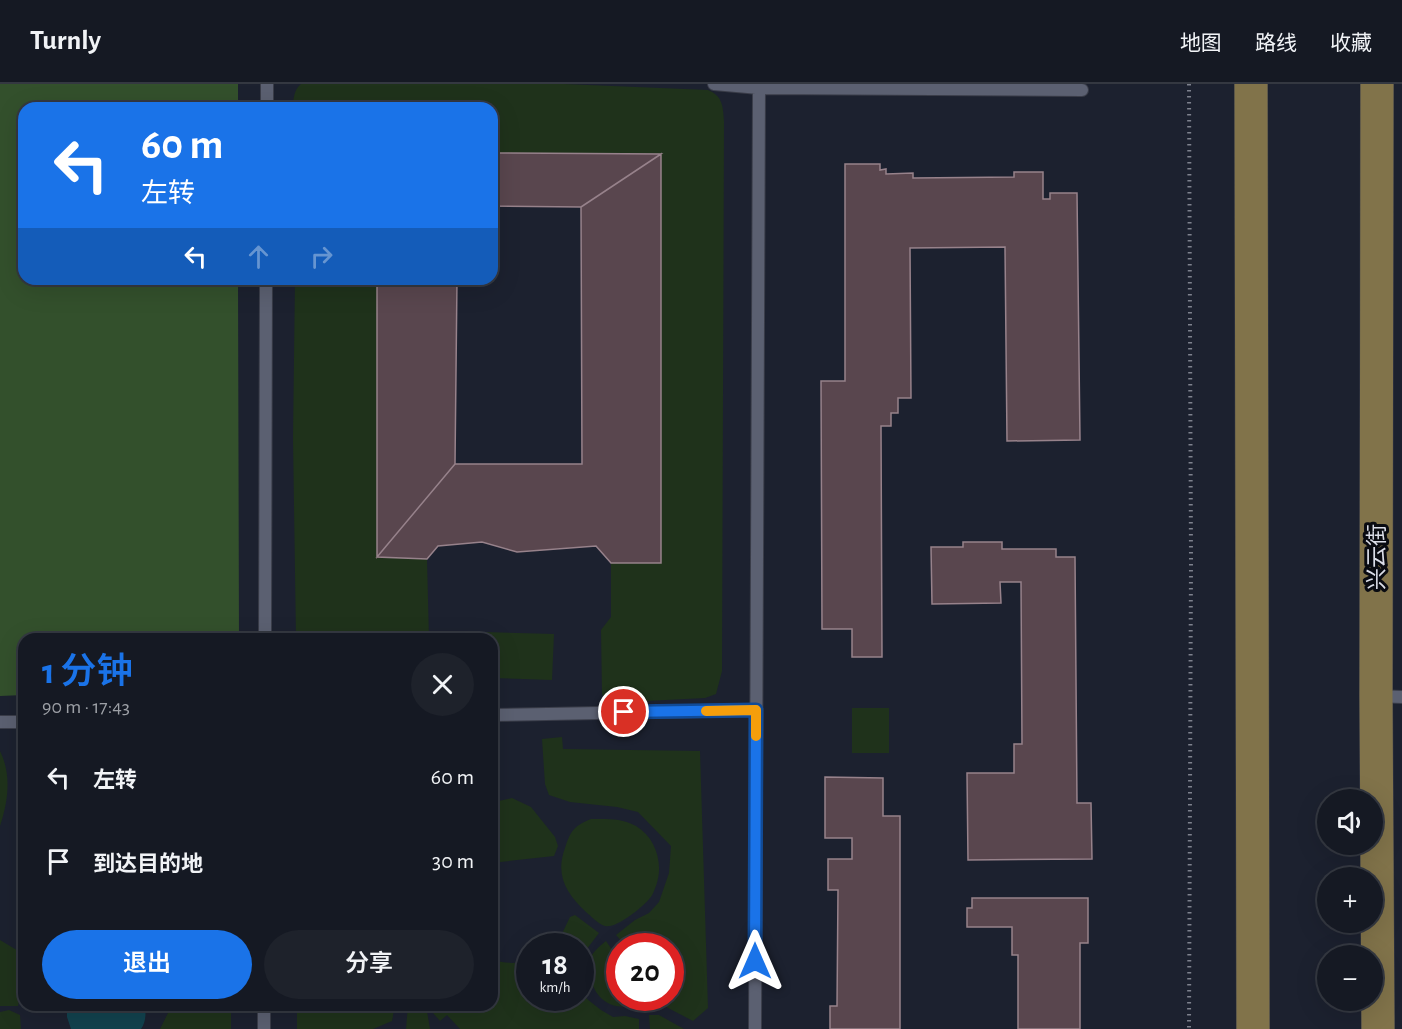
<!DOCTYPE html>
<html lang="zh">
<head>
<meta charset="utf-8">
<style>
	body { margin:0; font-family:"Alegreya Sans","Noto Sans SC",sans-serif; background:#1e222b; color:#f1f3f6; height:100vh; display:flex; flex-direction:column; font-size:22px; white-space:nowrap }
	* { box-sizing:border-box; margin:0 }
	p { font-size:20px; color:#9da0a6 }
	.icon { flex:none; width:33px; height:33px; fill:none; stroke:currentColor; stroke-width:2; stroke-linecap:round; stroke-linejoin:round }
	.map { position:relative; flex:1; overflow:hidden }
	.panel { position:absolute; left:18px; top:549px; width:480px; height:378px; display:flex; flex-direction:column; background:#151923; border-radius:18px; box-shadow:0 6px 24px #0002,0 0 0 2px #343841 }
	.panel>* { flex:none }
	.top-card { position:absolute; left:18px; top:18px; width:480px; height:183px; border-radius:18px; box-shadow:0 6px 24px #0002,0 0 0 2px #343841; background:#1a73e8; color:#fff; overflow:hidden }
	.buttons { position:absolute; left:1317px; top:705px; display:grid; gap:12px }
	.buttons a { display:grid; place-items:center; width:66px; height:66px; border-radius:50%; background:#151923; box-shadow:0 6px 24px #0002,0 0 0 2px #343841; font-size:30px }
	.speed { position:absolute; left:516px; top:849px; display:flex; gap:12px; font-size:30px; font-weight:700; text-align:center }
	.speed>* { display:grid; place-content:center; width:78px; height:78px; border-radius:50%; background:#151923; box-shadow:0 6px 24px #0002,0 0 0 2px #343841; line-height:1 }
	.speed small { font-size:15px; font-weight:400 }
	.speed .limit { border:9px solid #d22; background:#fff; color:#111 }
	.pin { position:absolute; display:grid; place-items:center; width:51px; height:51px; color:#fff; margin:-26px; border:3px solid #fff; border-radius:50%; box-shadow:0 2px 6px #0007 }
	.me { position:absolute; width:66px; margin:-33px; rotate:0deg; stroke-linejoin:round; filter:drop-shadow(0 0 4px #0008) }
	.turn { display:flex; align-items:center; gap:21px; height:126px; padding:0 24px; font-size:27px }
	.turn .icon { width:78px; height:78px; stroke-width:2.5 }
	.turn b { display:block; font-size:42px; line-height:51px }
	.lanes { display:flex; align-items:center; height:57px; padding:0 24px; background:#0003; justify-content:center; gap:30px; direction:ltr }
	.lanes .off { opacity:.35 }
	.round { display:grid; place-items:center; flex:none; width:63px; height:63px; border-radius:32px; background:#1e222b }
	.overview { display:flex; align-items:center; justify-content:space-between; height:102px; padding:0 24px }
	h1 { font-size:36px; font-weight:600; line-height:45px; color:#1a73e8 }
	.button { display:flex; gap:12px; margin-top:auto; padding:12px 24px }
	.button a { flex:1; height:69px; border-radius:36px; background:#1a73e8; color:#fff; font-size:24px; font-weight:600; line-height:69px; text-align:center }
	.button a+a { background:#1e222b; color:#f1f3f6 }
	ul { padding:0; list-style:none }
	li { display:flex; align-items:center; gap:18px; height:84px; padding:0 24px }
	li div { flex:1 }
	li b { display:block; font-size:22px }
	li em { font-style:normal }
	header { display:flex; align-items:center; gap:36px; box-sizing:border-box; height:84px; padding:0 30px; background:#151923; border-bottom:2px solid #343841 }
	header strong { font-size:28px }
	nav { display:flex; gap:33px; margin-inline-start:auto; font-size:21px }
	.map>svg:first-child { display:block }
</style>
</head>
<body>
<header>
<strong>Turnly</strong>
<nav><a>地图</a><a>路线</a><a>收藏</a></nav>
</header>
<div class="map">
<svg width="1402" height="945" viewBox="0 0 1402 945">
	<rect width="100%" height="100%" fill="#1c212f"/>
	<!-- green -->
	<path fill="#1f321b" d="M301 0H564L708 6C723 12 723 23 724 38L722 587 716 610 705 614 607 619 602 610 601 546 611 533V479H661V70L492 69V24H293C293 16 294 5 301 0Z
		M295 195H377V473L427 475 429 555H296L293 354Z
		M483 548 554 550 552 596 492 594V555H483Z
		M852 624H889V669H852Z
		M562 653 563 665 700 667 708 924 693 937 649 914H670V862H626L616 851 635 836 649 829 659 818 669 789 671 762 638 728 617 723 570 718 549 711 545 700 542 655Z
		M0 667C12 691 8 718 0 742Z
		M512 714 531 723 555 753 558 762 554 772 500 778 492 776V720L494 718Z
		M591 735C606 735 622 734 636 742 656 754 664 780 656 802 654 806 653 811 650 814 643 823 616 845 605 842 598 840 591 832 586 828 566 809 555 791 565 764 571 746 574 742 591 735Z
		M575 831 599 849 583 870 581 878 580 862H556L570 833Z
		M0 856 15 865 24 868V894L18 922H0Z
		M606 857 619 876 620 914H634L635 921C607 929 587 908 591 880 591 877 591 874 592 871 595 866 602 860 606 857Z
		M492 874C503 881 517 879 529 877L530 914H580L581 906 587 915 601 926 613 933 625 932 639 935V945H460L447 931 440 937 433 929 432 921H492Z
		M172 921H231V945H160Z
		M297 921H395L392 937 373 945H297Z
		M408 921H426L430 945H406Z
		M9 926 20 931 21 945H0V928Z
		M649 931H659L684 945H650Z"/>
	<!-- forest -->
	<path fill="#33502c" d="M0 0H238V24H24V195H238L239 555H24V611L0 612Z"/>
	<!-- water -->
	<path fill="#12424e" d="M67 921H145C146 929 146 938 141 945H71L67 933Z"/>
	<!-- building -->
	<path fill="#59464e" stroke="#97828b" stroke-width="1.5" d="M492 69 661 70 581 123 492 122Z
		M661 70V479H611L596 462 517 468 482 458 438 462 427 475 377 473 455 380H582L581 123Z
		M845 80H880V86L886 85V90L913 89V94L1014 93V88H1043V115H1050V109H1077L1080 356 1007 357 1005 163 910 164 911 314H898V329H891V342H881L882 573H852V545H822L821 297H845Z
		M377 195H457L455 380 377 473Z
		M963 458H1002V465H1056V473H1075L1077 719H1091L1092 775 968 776 967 689H1014V660H1022L1021 498H1000L1001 519 932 520 931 463H963Z
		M825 693 883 694V732H900V945H830V922H837L838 806H828V775H852V754H825Z
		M972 814H1088V859H1080V945H1018V871H1012V843H967V824H972Z"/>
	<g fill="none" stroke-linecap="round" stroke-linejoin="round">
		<defs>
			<path id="service" d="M714 0 759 4 1082 6
				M267 24V0
				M265 555 266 195
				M1376 612 1402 613
				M492 631 756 626
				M0 638H24
				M264 945V921
				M755 945 759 4"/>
			<path id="primary" d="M1251 0 1253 945
				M1377 0 1376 612 1378 945"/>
		</defs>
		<!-- service casing -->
		<use href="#service" stroke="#3a3d49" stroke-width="14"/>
		<!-- primary casing -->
		<use href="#primary" stroke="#3a3d49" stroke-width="34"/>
		<!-- path -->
		<path stroke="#7e828e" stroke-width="4" stroke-dasharray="1.5 4.5" stroke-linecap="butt" d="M1189 0 1191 477 1189 945"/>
		<!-- service -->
		<use href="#service" stroke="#5b6071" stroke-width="12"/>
		<!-- primary -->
		<use href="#primary" stroke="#81734a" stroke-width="33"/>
	</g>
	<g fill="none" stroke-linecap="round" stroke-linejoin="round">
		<defs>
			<path id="route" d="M624 628 756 626 755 877"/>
		</defs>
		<!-- route casing -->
		<use href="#route" stroke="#114b97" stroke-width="15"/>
		<!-- route -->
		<use href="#route" stroke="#1a73e8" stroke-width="10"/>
		<!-- slow -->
		<path stroke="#f59e0b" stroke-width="10" d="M706 627 756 626V652"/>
	</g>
	<g text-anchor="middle" stroke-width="6" stroke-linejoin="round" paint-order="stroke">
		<!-- street labels -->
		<g font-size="22" fill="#dbdee8" stroke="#090b11">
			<text transform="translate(1376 473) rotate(-90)" y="8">兴云街</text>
		</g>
	</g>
</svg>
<div class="buttons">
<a><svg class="icon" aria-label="sound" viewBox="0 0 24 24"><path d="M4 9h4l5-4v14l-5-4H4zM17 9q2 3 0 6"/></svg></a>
<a>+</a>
<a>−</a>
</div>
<div class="speed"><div>18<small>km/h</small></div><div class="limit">20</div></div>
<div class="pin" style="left:624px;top:628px;background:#d93025"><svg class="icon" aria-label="arrive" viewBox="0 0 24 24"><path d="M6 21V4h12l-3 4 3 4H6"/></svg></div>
<svg class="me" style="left:755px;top:877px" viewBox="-20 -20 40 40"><path d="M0-17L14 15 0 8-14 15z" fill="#1a73e8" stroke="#fff" stroke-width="4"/></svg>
<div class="top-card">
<div class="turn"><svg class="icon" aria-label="left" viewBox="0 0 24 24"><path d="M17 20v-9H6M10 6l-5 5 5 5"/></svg><div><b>60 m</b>左转</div></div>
<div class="lanes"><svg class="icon" aria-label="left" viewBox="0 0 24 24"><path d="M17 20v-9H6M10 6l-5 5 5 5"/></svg><svg class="icon off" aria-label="ahead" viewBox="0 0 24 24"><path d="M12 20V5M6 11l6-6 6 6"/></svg><svg class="icon off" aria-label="right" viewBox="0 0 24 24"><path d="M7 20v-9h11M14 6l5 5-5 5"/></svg></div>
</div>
<section class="panel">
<div class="overview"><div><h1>1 分钟</h1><p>90 m · 17:43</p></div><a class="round"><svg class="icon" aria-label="close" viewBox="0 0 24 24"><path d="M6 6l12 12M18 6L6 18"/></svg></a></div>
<ul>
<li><svg class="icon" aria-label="left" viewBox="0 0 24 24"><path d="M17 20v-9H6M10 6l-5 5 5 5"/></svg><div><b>左转</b></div><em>60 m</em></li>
<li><svg class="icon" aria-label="arrive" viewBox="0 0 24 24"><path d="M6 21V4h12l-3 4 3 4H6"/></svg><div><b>到达目的地</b></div><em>30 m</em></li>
</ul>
<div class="button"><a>退出</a><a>分享</a></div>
</section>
</div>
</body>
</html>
